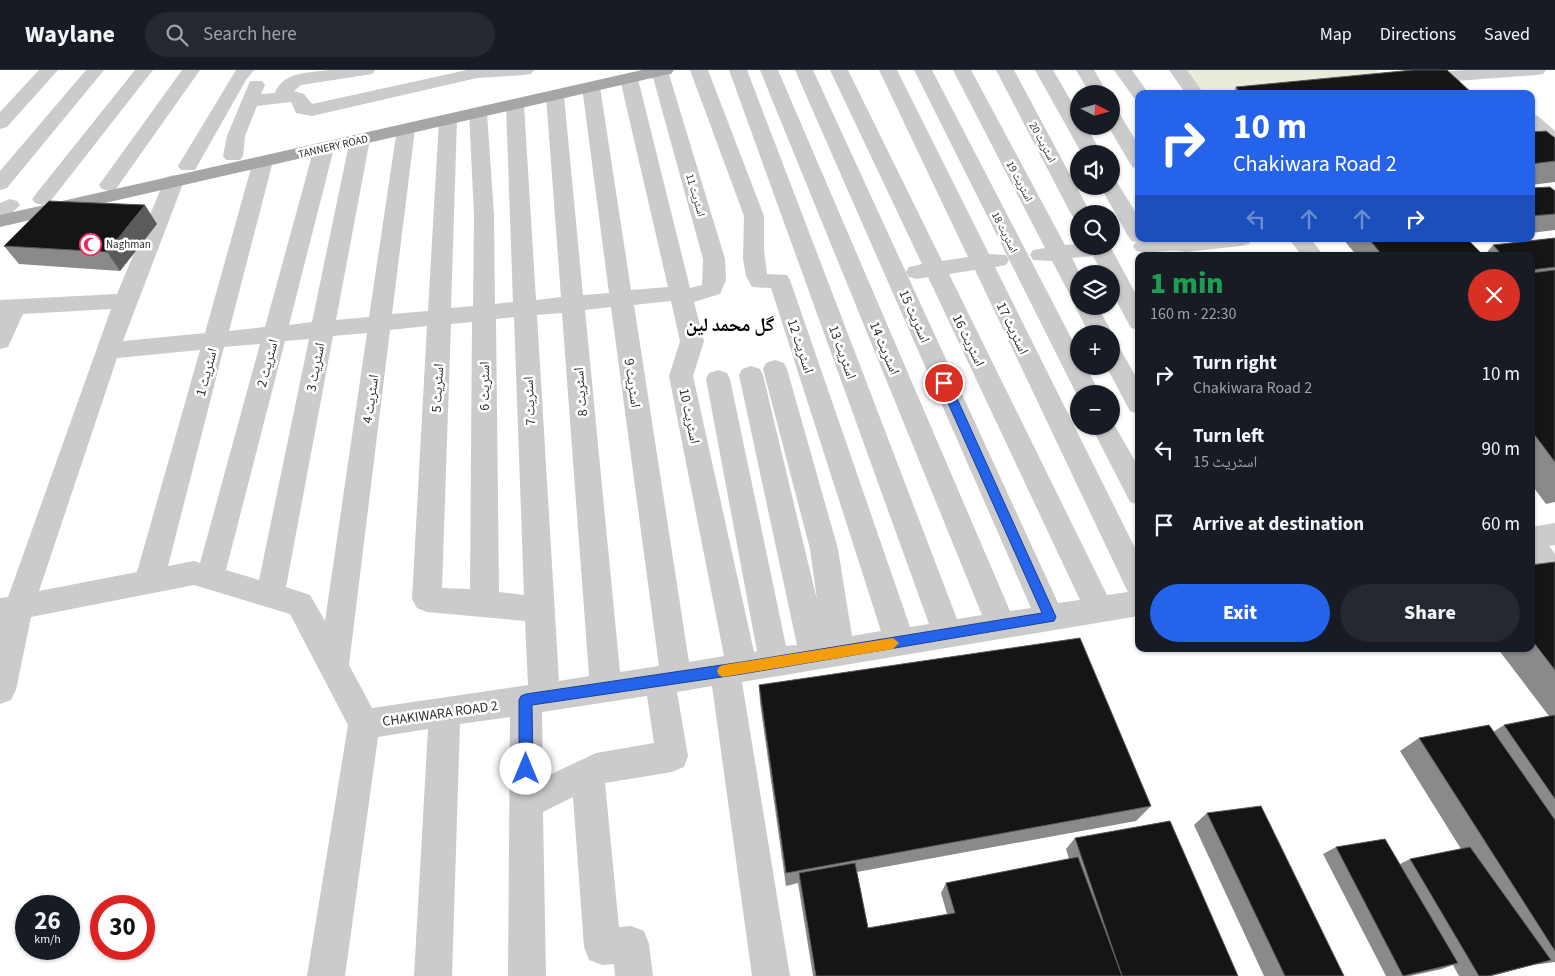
<!DOCTYPE html>
<html lang="en">
<head>
<meta charset="utf-8">
<style>
	body { margin:0; font-family:"Source Sans 3","Noto Naskh Arabic",sans-serif; background:#242831; color:#f1f3f6; height:100vh; display:flex; flex-direction:column; font-size:19px; white-space:nowrap }
	* { box-sizing:border-box; margin:0 }
	p { font-size:16px; color:#9ea1a6 }
	.icon { flex:none; width:28px; height:28px; fill:none; stroke:currentColor; stroke-width:2; stroke-linecap:round; stroke-linejoin:round }
	.map { position:relative; flex:1; overflow:hidden }
	.panel { position:absolute; left:1135px; top:182px; width:400px; height:400px; display:flex; flex-direction:column; background:#171b24; border-radius:10px; box-shadow:0 1px 4px #0004 }
	.panel>* { flex:none }
	.hud { position:absolute; left:1135px; top:20px; width:400px; height:152px; border-radius:10px; box-shadow:0 1px 4px #0004; background:#2563eb; color:#fff; overflow:hidden }
	.needle { width:32px; rotate:96deg }
	.tools { position:absolute; left:1070px; top:15px; display:grid; gap:10px }
	.tools a { display:grid; place-items:center; width:50px; height:50px; border-radius:50%; background:#171b24; box-shadow:0 1px 4px #0004; font-size:25px }
	.speed { position:absolute; left:15px; top:825px; display:flex; gap:10px; font-size:25px; font-weight:700; text-align:center }
	.speed>* { display:grid; place-content:center; width:65px; height:65px; border-radius:50%; background:#171b24; box-shadow:0 1px 4px #0004; line-height:1 }
	.speed small { font-size:12px; font-weight:400 }
	.speed .limit { border:8px solid #d22; background:#fff; color:#111 }
	.pin { position:absolute; display:grid; place-items:center; width:42px; height:42px; color:#fff; margin:-21px; border:2px solid #fff; border-radius:50%; box-shadow:0 1px 5px #0007 }
	.me { position:absolute; width:55px; margin:-28px; rotate:0deg; stroke-linejoin:round; filter:drop-shadow(0 0 4px #0008) }
	.turn { display:flex; align-items:center; gap:18px; height:105px; padding:0 15px; font-size:22px }
	.turn .icon { width:65px; height:65px; stroke-width:2.5 }
	.turn b { display:block; font-size:35px; line-height:42px }
	.lanes { display:flex; align-items:center; height:48px; padding:0 15px; background:#0003; justify-content:center; gap:25px; direction:ltr }
	.lanes .off { opacity:.35 }
	.round { display:grid; place-items:center; flex:none; width:52px; height:52px; border-radius:26px; background:#242831 }
	.summary { display:flex; align-items:center; justify-content:space-between; height:85px; padding:0 15px }
	h1 { font-size:30px; font-weight:800; line-height:38px; color:#1e9e55 }
	.action { display:flex; gap:10px; margin-top:auto; padding:10px 15px }
	.action a { flex:1; height:58px; border-radius:30px; background:#2563eb; color:#fff; font-size:20px; font-weight:800; line-height:58px; text-align:center }
	.action a+a { background:#242831; color:#f1f3f6 }
	ul { padding:0; list-style:none }
	li { display:flex; align-items:center; gap:15px; height:75px; padding:0 15px }
	li div { flex:1 }
	li b { display:block; font-size:19px }
	li em { font-style:normal }
	header { display:flex; align-items:center; gap:30px; box-sizing:border-box; height:70px; padding:0 25px; background:#171b24; border-bottom:1px solid #363941 }
	header strong { font-size:24px }
	nav { display:flex; gap:28px; margin-inline-start:auto; font-size:18px }
	.search { width:350px; height:45px; background:#242831; display:flex; align-items:center; gap:12px; box-sizing:border-box; padding:0 18px; border-radius:28px; color:#9ea1a6; font-size:19px }
	.map>svg:first-child { display:block }
</style>
</head>
<body>
<header>
<strong>Waylane</strong>
<div class="search"><svg class="icon" aria-label="search" viewBox="0 0 24 24"><circle cx="10" cy="10" r="6"/><path d="M15 15l6 6"/></svg>Search here</div>
<nav><a>Map</a><a>Directions</a><a>Saved</a></nav>
</header>
<div class="map">
<svg width="1555" height="906" viewBox="0 0 1555 906">
	<rect width="100%" height="100%" fill="#fff"/>
	<!-- green -->
	<path fill="#e8eddb" d="M1178 0H1376L1387 11 1235 24H1195Z"/>
	<g fill="none" stroke-linecap="round" stroke-linejoin="round">
		<!-- minor -->
		<path fill="#cbcbcb" fill-rule="evenodd" d="M39 0H58L7 57 0 59V42Z
			M86 0H104L7 118 0 120V101Z
			M135 0H153L49 133 42 135 35 133 32 129 35 125Z
			M182 0H200L116 119 109 121 102 119 99 115Z
			M236 0H254L246 10 195 100H181L178 96Z
			M329 0H375L372 4 366 5 301 15 294 21 304 24 312 34 467 0H534L531 4 525 5 477 8 312 46 296 43 291 32 257 36 245 66 243 86 240 90H226L223 86 227 66 250 11H262L265 15 261 24 275 23C283 1 310 3 329 0Z
			M651 0 668 1 725 189 726 210 720 224 694 232 704 271 693 306 754 582 757 581 706 309 709 303 718 300 727 303 730 309 786 576 797 575 739 305 742 299 751 296 760 299 763 305 817 530 810 479 763 299 766 293 775 290 784 293 787 299 838 479 852 566 881 561 771 218 752 217 746 206 743 189 744 146 690 0H708L764 146V180L767 204 787 205 790 210 910 557 929 554 729 0H747L957 549 982 545 760 0H778L1010 541 1031 538 795 0H813L1058 533 1080 530 928 207 917 209 909 207 906 202 909 197 922 194 830 0H848L942 191 968 187 879 0H897L989 184 1006 185 1009 190 1006 195 995 197 1139 486V546L742 612 790 906H752L712 616 677 622 688 686 684 697 672 702 605 713 619 857 631 856 644 861 649 874 653 906H615L614 894 602 895 589 890 584 877 573 727 543 742 546 906H508L510 647 460 654 452 906H414L428 659 378 667 345 906H307L348 655 290 544 194 515 31 547 16 620 11 630 0 634V528L8 527 111 239 23 244 8 277 0 279V230L117 224 164 111 167 107 174 105 181 107 184 111 123 271 205 263 253 91 256 87H270L273 91 229 261 265 257 314 78 317 74H331L334 78 289 255 312 252 350 69 353 65H367L370 69 336 250 369 247 397 59 399 55H413L415 59 392 244 428 241 439 50 441 46H455L457 50 451 238 473 236 474 145 469 43 471 39H485L487 43 494 145 495 234 513 232 506 35 509 31H521L524 35 536 230 561 227 546 26 549 22H561L564 26 583 225 609 223 582 17 585 13H597L600 17 631 220 668 217 620 9 623 5H635L638 9 690 218 702 215 703 189ZM975 200 1125 516 1128 522 1107 525 949 204ZM671 231 680 271 669 306 724 586 689 592 634 235ZM611 237 659 596 620 602 585 240ZM562 243 589 606 559 611 537 245ZM514 247 524 525 499 522 496 249ZM472 252 470 519 442 518 451 254ZM427 256 412 529 417 538 427 542 525 551 528 615 372 638 349 595 390 260ZM367 263 325 551 310 525 286 517 333 266ZM309 269 259 510 226 500 285 271ZM260 274 200 493 194 491 168 496 224 277ZM200 280 137 502 39 521 117 288ZM647 626 654 673 596 683 543 708 542 642Z
			M914 0H932L1079 283V296H1086L1100 324H1079V329Z
			M953 0H971L1065 175 1079 174V176H1110L1139 230V260L1131 258 1111 221V204H1103L1093 186 1072 188 1080 204 1079 229 1071 227 1052 191 1033 190 1030 185 1033 180 1045 178Z
			M996 0H1014L1091 144H1079V150L1074 148 1071 144Z
			M1035 0H1053L1079 45V56H1086L1102 84H1082Z
			M1076 0H1094L1108 24H1090Z
			M1114 0H1132L1149 24H1139V29L1134 28Z
			M1169 0H1187L1204 24H1186Z
			M1466 0H1546L1543 4 1537 5 1416 14 1410 13 1407 9 1410 5 1416 4Z
			M1111 40 1118 41 1139 76V99L1132 97 1108 56H1111Z
			M1531 44 1538 46 1555 61V77L1548 75 1531 60Z
			M1111 110 1117 112 1139 148V169H1252L1249 174 1241 176 1185 182C1169 178 1153 185 1136 181L1133 176 1136 172 1132 171 1128 166 1100 116H1111Z
			M10 129 17 131 20 135 7 148 0 150V133Z
			M1289 169H1311L1324 186H1302Z
			M1078 231 1079 236H1097L1113 264 1111 266V264H1089L1075 236Z
			M1111 275 1119 277 1139 312V344L1130 341 1106 296H1111Z
			M1111 349 1139 398V435L1130 432 1091 356H1111Z
			M1555 453V475L1549 476 1555 484V516C1526 506 1531 482 1531 457Z"/>
		<!-- major -->
		<path fill="#a6a6a6" fill-rule="evenodd" d="M642 0H674L671 4 665 5 0 157V145Z"/>
	</g>
	<!-- wall -->
	<path fill="#8a8a8a" d="M1236 17 1473 24H1233Z
		M1531 62 1555 91V112L1531 115Z
		M1531 118 1555 121V160L1531 163Z
		M157 154 120 201 19 194 4 176Z
		M1555 168V432L1546 434 1531 414V186H1484L1493 175Z
		M1343 169H1483L1469 170 1484 186H1357Z
		M1555 492V892L1533 895 1491 906H1459L1453 895 1442 899 1410 906H1386L1323 784 1336 777 1400 794 1410 789 1461 779 1400 681 1419 668 1493 662 1504 655 1549 646 1498 579H1531V495Z
		M759 615 1151 736 1136 751 857 802 868 858 947 844 941 823 946 813 1069 789 1066 779 1075 768 1238 906H813L798 813 786 816 760 633Z
		M1207 743 1344 906H1264L1194 755Z"/>
	<!-- shaded-wall -->
	<path fill="#5b5b5b" d="M145 135 157 154 120 201 107 182Z
		M1551 890 1491 906H1488Z"/>
	<!-- building -->
	<path fill="#151515" stroke="#5b5b5b" d="M1413 0H1447L1473 24H1241L1236 17Z
		M1546 61 1555 68V91L1531 94V62Z
		M1550 117 1555 121V144L1531 146V118Z
		M49 131 145 135 107 182 4 176Z
		M1555 168V197L1531 200V186H1503L1493 175Z
		M1369 169H1467L1484 186H1383Z
		M1555 200V392L1531 360V203Z
		M1555 492V600L1531 569V495Z
		M1080 568 1151 736 786 803 759 615Z
		M1555 645V729L1504 655Z
		M1489 655 1555 750V881L1419 668Z
		M1261 736 1344 906H1285L1207 743Z
		M1170 751 1238 906H1122L1075 768Z
		M1385 769 1458 893 1403 906 1336 777Z
		M1470 777 1551 890 1488 906H1479L1410 789Z
		M1078 787 1122 906H816L799 803 855 793 868 858 955 843 946 813Z"/>
	<!-- route -->
	<path fill="#2563eb" stroke="#184099" d="M944 309 950 313 1056 547 1054 551 742 604 532 635 533 699 531 704 526 705 521 704 519 699V630L521 626 526 624 742 592 1042 543 939 313Z"/>
	<!-- slow -->
	<path fill="#f59e0b" d="M893 568 899 573 893 579 723 607 719 605 717 601 719 597 723 595Z"/>
	<!-- icons -->
	<defs>
		<symbol id="mosque-ring" viewBox="-11 -11 22 22"><circle r="9.5" fill="#fff" stroke="#f02559" stroke-width="1.5"/><path d="M3.5-4.9A6 6 0 1 0 3.5 4.9A5 5 0 1 1 3.5-4.9Z" fill="#f02559"/></symbol>
	</defs>
	<g fill-rule="evenodd">
		<use href="#mosque-ring" x="78" y="162" width="25" height="25"/>
	</g>
	<g text-anchor="middle" stroke-width="5" stroke-linejoin="round" paint-order="stroke">
		<!-- far-street labels -->
		<g font-size="11" fill="#2e2e2e" stroke="#fff">
			<text transform="translate(1043 72) rotate(62)" y="4">اسٹریٹ 20</text>
			<text transform="translate(333 76) rotate(-13)" y="4">TANNERY ROAD</text>
			<text transform="translate(1020 111) rotate(62)" y="4">اسٹریٹ 19</text>
			<text transform="translate(696 125) rotate(74)" y="4">اسٹریٹ 11</text>
			<text transform="translate(1005 162) rotate(63)" y="4">اسٹریٹ 18</text>
		</g>
		<!-- far-poi labels -->
		<g font-size="11" fill="#2e2e2e" stroke="#fff" text-anchor="start">
			<text x="106" y="178">Naghman</text>
		</g>
		<!-- street labels -->
		<g font-size="14" fill="#2e2e2e" stroke="#fff">
			<text transform="translate(915 246) rotate(66)" y="5">اسٹریٹ 15</text>
			<text transform="translate(1013 258) rotate(64)" y="5">اسٹریٹ 17</text>
			<text transform="translate(969 270) rotate(64)" y="5">اسٹریٹ 16</text>
			<text transform="translate(801 276) rotate(72)" y="5">اسٹریٹ 12</text>
			<text transform="translate(885 278) rotate(67)" y="5">اسٹریٹ 14</text>
			<text transform="translate(843 282) rotate(70)" y="5">اسٹریٹ 13</text>
			<text transform="translate(267 293) rotate(-75)" y="5">اسٹریٹ 2</text>
			<text transform="translate(315 297) rotate(-79)" y="5">اسٹریٹ 3</text>
			<text transform="translate(206 302) rotate(-75)" y="5">اسٹریٹ 1</text>
			<text transform="translate(633 313) rotate(82)" y="5">اسٹریٹ 9</text>
			<text transform="translate(484 316) rotate(-90)" y="5">اسٹریٹ 6</text>
			<text transform="translate(437 318) rotate(-87)" y="5">اسٹریٹ 5</text>
			<text transform="translate(580 322) rotate(-95)" y="5">اسٹریٹ 8</text>
			<text transform="translate(370 329) rotate(-82)" y="5">اسٹریٹ 4</text>
			<text transform="translate(529 331) rotate(-93)" y="5">اسٹریٹ 7</text>
			<text transform="translate(690 346) rotate(78)" y="5">اسٹریٹ 10</text>
			<text transform="translate(440 643) rotate(-8)" y="5">CHAKIWARA ROAD 2</text>
		</g>
		<!-- district labels -->
		<g font-size="19" font-weight="bold" fill="#000" stroke="#fff">
			<text x="730" y="261">گل محمد لین</text>
		</g>
	</g>
</svg>
<div class="tools">
<a><svg class="needle" viewBox="-14 -14 28 28"><path d="M0-13l5 13h-10z" fill="#e53935"/><path d="M0 13l5-13h-10z" fill="#9ea1a6"/></svg></a>
<a><svg class="icon" aria-label="sound" viewBox="0 0 24 24"><path d="M4 9h4l5-4v14l-5-4H4zM17 9q2 3 0 6"/></svg></a>
<a><svg class="icon" aria-label="search" viewBox="0 0 24 24"><circle cx="10" cy="10" r="6"/><path d="M15 15l6 6"/></svg></a>
<a><svg class="icon" aria-label="layers" viewBox="0 0 24 24"><path d="M12 4l9 5-9 5-9-5zM3 14l9 5 9-5"/></svg></a>
<a>+</a>
<a>−</a>
</div>
<div class="speed"><div>26<small>km/h</small></div><div class="limit">30</div></div>
<div class="pin" style="left:944px;top:313px;background:#d93025"><svg class="icon" aria-label="arrive" viewBox="0 0 24 24"><path d="M6 21V4h12l-3 4 3 4H6"/></svg></div>
<svg class="me" style="left:526px;top:699px" viewBox="-20 -20 40 40"><circle r="19" fill="#fff"/><path d="M0-13L10 11 0 6-10 11z" fill="#2563eb"/></svg>
<div class="hud">
<div class="turn"><svg class="icon" aria-label="right" viewBox="0 0 24 24"><path d="M7 20v-9h11M14 6l5 5-5 5"/></svg><div><b>10 m</b>Chakiwara Road 2</div></div>
<div class="lanes"><svg class="icon off" aria-label="left" viewBox="0 0 24 24"><path d="M17 20v-9H6M10 6l-5 5 5 5"/></svg><svg class="icon off" aria-label="ahead" viewBox="0 0 24 24"><path d="M12 20V5M6 11l6-6 6 6"/></svg><svg class="icon off" aria-label="ahead" viewBox="0 0 24 24"><path d="M12 20V5M6 11l6-6 6 6"/></svg><svg class="icon" aria-label="right" viewBox="0 0 24 24"><path d="M7 20v-9h11M14 6l5 5-5 5"/></svg></div>
</div>
<section class="panel">
<div class="summary"><div><h1>1 min</h1><p>160 m · 22:30</p></div><a class="round" style="background:#d93025;color:#fff"><svg class="icon" aria-label="close" viewBox="0 0 24 24"><path d="M6 6l12 12M18 6L6 18"/></svg></a></div>
<ul>
<li><svg class="icon" aria-label="right" viewBox="0 0 24 24"><path d="M7 20v-9h11M14 6l5 5-5 5"/></svg><div><b>Turn right</b><p>Chakiwara Road 2</p></div><em>10 m</em></li>
<li><svg class="icon" aria-label="left" viewBox="0 0 24 24"><path d="M17 20v-9H6M10 6l-5 5 5 5"/></svg><div><b>Turn left</b><p>اسٹریٹ 15</p></div><em>90 m</em></li>
<li><svg class="icon" aria-label="arrive" viewBox="0 0 24 24"><path d="M6 21V4h12l-3 4 3 4H6"/></svg><div><b>Arrive at destination</b></div><em>60 m</em></li>
</ul>
<div class="action"><a>Exit</a><a>Share</a></div>
</section>
</div>
</body>
</html>
